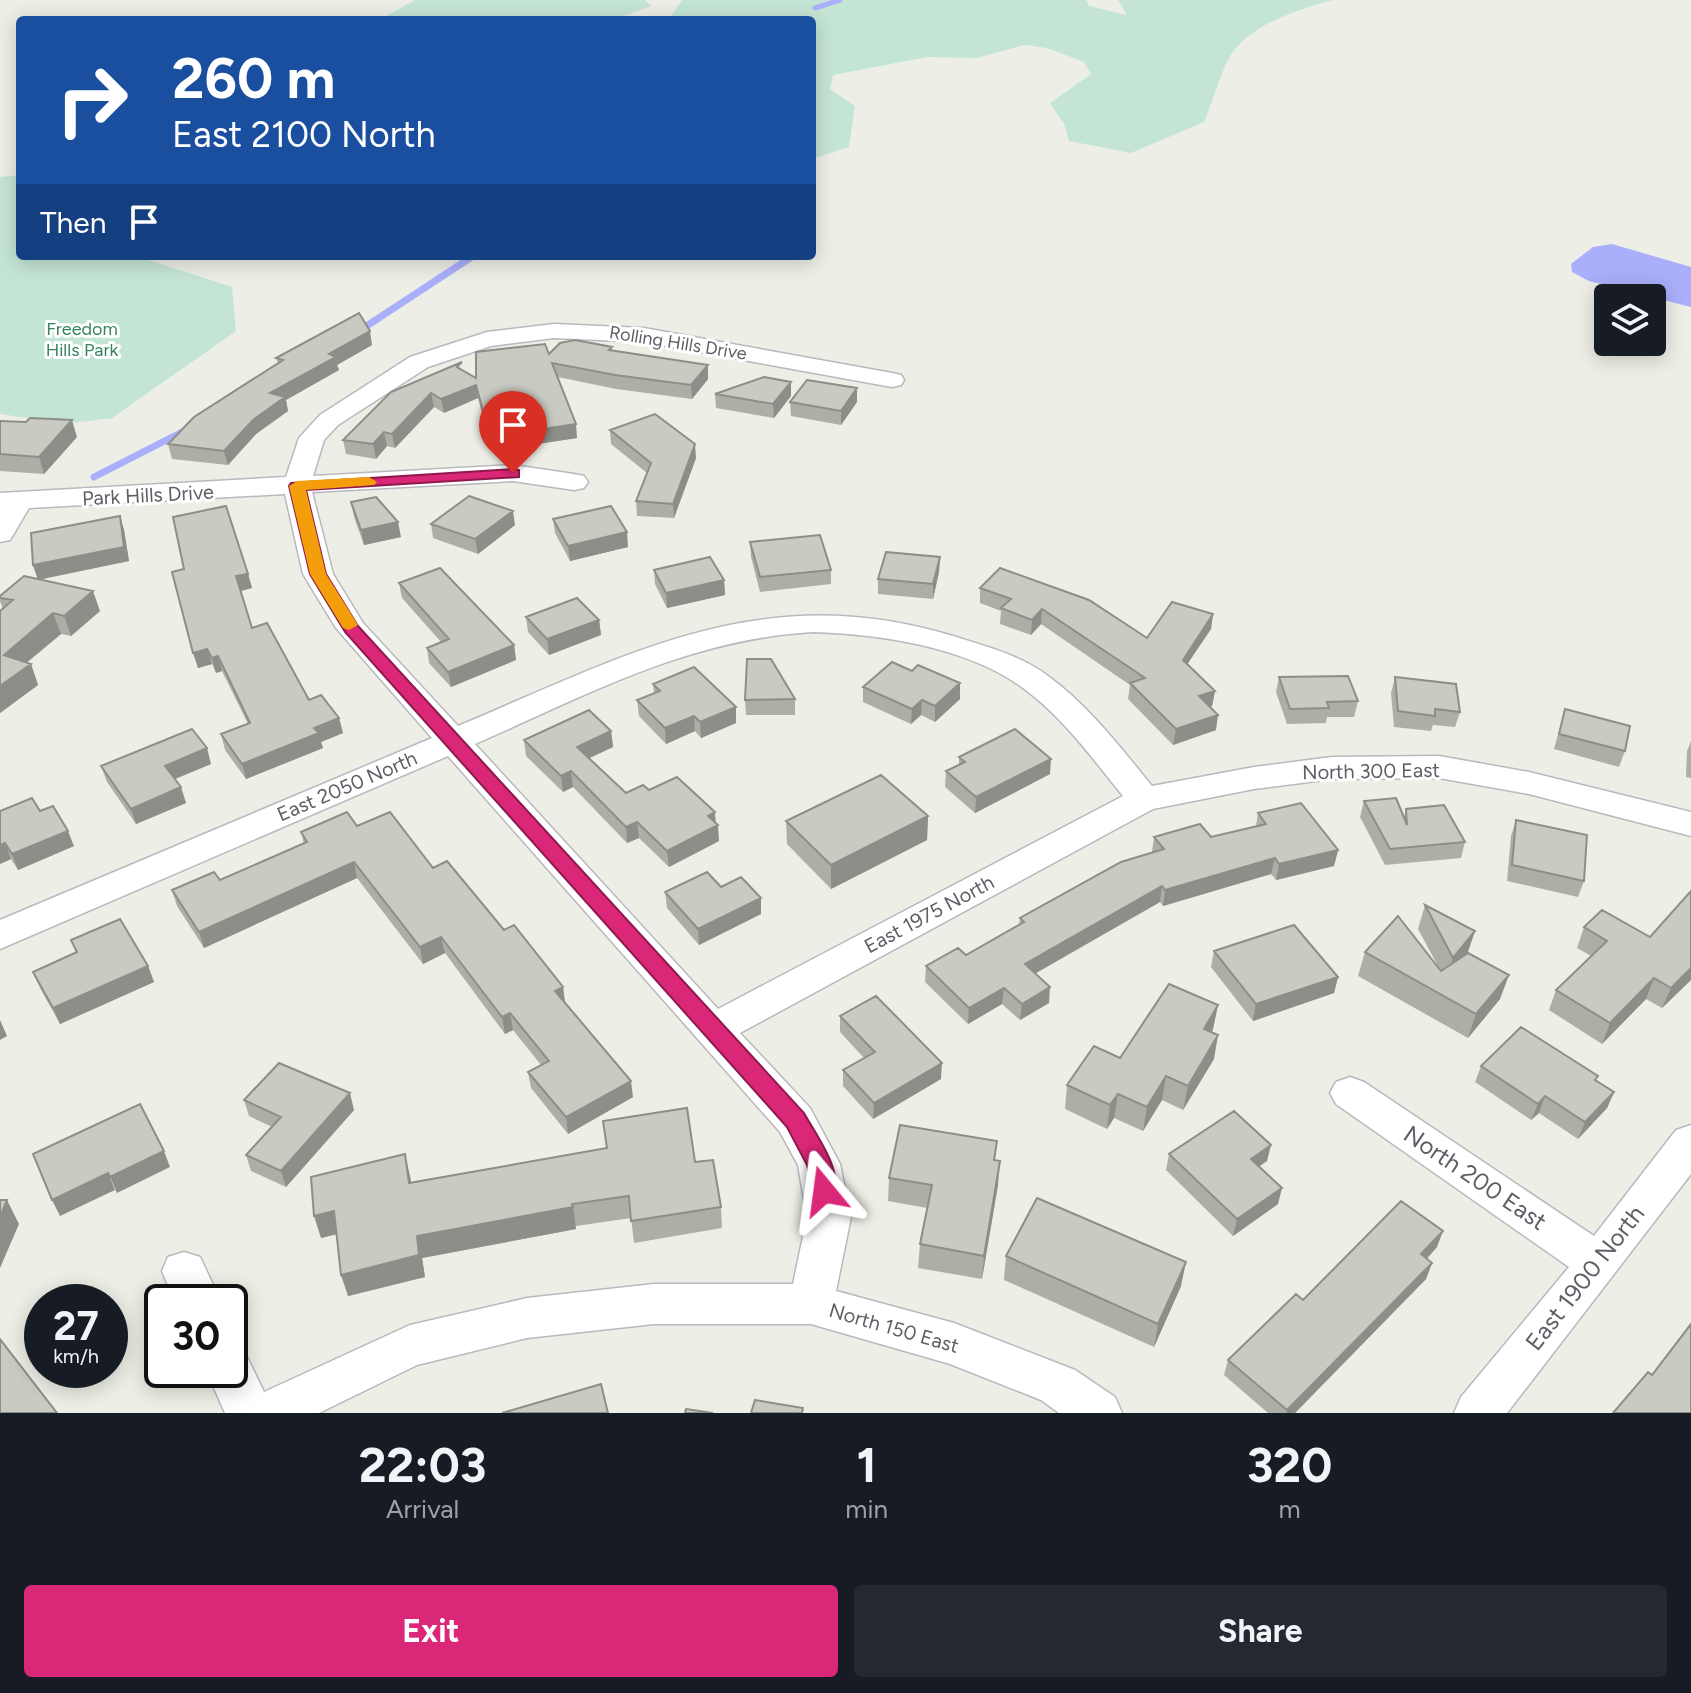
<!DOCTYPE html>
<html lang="en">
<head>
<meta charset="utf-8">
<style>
	body { margin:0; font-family:Figtree,sans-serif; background:#242831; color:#f1f3f6; height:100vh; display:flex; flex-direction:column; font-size:30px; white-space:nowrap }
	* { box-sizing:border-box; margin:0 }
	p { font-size:26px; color:#9ea1a6 }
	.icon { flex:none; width:44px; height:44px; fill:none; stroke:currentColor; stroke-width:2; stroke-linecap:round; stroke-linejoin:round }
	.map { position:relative; height:1413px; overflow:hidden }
	.panel { display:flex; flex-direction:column; background:#171b24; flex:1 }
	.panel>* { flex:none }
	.banner { position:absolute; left:16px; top:16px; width:800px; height:244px; border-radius:8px; box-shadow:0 4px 20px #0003; background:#1a4fa0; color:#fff; overflow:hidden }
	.tools { position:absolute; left:1594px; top:284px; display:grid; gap:16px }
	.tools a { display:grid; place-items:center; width:72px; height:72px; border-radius:8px; background:#171b24; box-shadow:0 4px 20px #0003; font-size:40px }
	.speed { position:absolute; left:24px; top:1284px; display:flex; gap:16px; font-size:40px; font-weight:700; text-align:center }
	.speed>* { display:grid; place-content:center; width:104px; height:104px; border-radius:50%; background:#171b24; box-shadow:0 4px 20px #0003; line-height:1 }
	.speed small { font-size:20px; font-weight:400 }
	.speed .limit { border:4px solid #111; border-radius:12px; background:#fff; color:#111 }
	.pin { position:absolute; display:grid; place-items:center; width:68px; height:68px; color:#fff; margin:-82px -34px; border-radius:50% 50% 50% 0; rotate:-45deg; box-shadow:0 0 8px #0007 }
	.pin .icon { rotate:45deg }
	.me { position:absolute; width:88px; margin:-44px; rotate:344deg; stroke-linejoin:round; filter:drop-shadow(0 0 6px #0008) }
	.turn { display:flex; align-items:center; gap:28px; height:168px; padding:0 24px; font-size:36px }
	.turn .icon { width:104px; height:104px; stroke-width:2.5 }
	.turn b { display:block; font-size:56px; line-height:68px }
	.then { display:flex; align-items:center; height:76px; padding:0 24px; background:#0003; gap:16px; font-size:30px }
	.eta { display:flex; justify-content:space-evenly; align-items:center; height:136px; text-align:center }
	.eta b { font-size:48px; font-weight:700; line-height:56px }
	.cta { display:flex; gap:16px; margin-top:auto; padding:16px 24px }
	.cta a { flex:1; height:92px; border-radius:8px; background:#db2777; color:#fff; font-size:32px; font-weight:700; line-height:92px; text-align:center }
	.cta a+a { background:#242831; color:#f1f3f6 }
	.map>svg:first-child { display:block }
</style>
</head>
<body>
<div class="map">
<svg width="1691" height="1413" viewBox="0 0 1691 1413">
	<rect width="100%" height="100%" fill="#edefe6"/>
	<!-- green -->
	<path fill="#c4e5d5" d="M415 0H645L651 6 613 20H379Z
		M682 0H1086L1089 6 1127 15 1118 0H1333C1302 8 1252 24 1233 52 1221 69 1213 102 1204 122L1131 153 1069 141 1064 124 1050 103 1091 74 1084 62 1047 48 1024 45 977 58 927 57 833 75 830 89 855 106 849 147 812 159V20H664L669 19Z
		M20 175V256H136L232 287 236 331 112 418 65 424 0 414V177Z"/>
	<!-- water -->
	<path fill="#aaaffb" d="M1612 244 1691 267V307L1589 281 1572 272 1571 264 1593 247Z"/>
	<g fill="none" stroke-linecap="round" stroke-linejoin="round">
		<!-- stream-far1 -->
		<path stroke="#aaaffb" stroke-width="5" d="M815 8 840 0"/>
		<!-- stream -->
		<path stroke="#aaaffb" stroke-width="7" d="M359 331 473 256
			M94 477 186 430"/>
		<defs>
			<path id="street" d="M554 324 644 328 892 373 901 375 904 380 901 385 892 387 644 342 554 338 491 346 428 367 338 425 324 440 313 476 513 465 574 474 584 476 588 482 584 488 574 490 513 481 312 492 333 574 363 623 458 726C629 654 763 578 953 636 985 646 1020 655 1048 676 1089 706 1120 747 1152 786L1254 767 1332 757 1439 756 1529 772 1691 812V836L1529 794 1439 778 1332 779 1254 789 1153 809 740 1033 810 1108 840 1164 851 1217 836 1291 954 1323 1075 1370 1115 1397 1122 1413H1059L1041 1400 950 1364 811 1324H654L527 1338 417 1365 319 1413H225L206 1370H230V1349L246 1355 264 1392 410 1325 527 1298 654 1284H793L807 1217 798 1165 780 1132 448 756 0 949V920L432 738 336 628 303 574 285 494 29 508 10 540 0 542V493L286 477 299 438 320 415 410 357 487 332ZM813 632C879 634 968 647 1023 688 1063 717 1092 758 1123 796L718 1009 475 744C587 695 688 639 813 632Z
				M1350 1077 1364 1082 1594 1236 1676 1130 1691 1125V1174L1507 1413H1454L1461 1397 1569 1267 1336 1104 1330 1093 1336 1082Z
				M184 1252 200 1257 221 1302H175L162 1271 168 1257Z"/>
		</defs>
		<!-- street casing -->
		<use href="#street" stroke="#b9b8bf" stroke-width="3"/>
		<!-- street -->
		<use href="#street" fill="#fff" fill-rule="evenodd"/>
	</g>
	<!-- wall -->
	<path fill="#adafa7" d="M372 345 337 365 339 370 286 400 288 411 256 434 228 465 172 459 168 444 278 363 276 358Z
		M612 347V350L708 365V379L692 399 616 389 558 377 577 438 492 451 478 398 444 413 434 407 395 448 387 446 376 459 346 454 343 440 463 370 476 378 549 354Z
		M715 394 791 396 774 418 716 408Z
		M790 402H857L841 425 791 416Z
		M0 421 77 437 44 474 0 471Z
		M610 430 696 458 674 518 637 516 636 501 647 473 611 444Z
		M351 502 401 537 364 545 354 517Z
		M120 516 124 530 129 561 39 579 100 611 71 636 61 634 27 662 31 664 38 685 0 713V611L3 609 0 601V596L38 579 33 565Z
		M553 519 628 547 570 561 555 533Z
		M431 524 515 525 478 554 433 538Z
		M750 542 831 570V584L760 592 751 557Z
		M940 557 939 572 933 599 878 594V579Z
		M184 569 248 574 252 588 241 591 252 628 309 700 339 718 343 733 321 742 323 748 246 779 225 750 221 734 248 724 222 671 216 673 212 664 198 668Z
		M654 570 724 580 725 595 667 608 655 584Z
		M399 583 514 645 516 660 451 687 429 663 427 648 441 642 402 598Z
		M980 588 1147 638 1213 614 1211 629 1187 664 1215 691 1212 706 1210 707 1216 730 1173 745 1128 699 1130 685 1041 624 1031 635 1000 624 1001 611 980 603Z
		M526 617 599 620 601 635 549 655 528 632Z
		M912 671 960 683V699L935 722 921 715 911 724 863 702V687Z
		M1279 677 1358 701 1354 717H1327L1326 723 1287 724 1276 692Z
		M1395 677 1460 712 1455 727 1433 725 1431 731 1394 727 1391 693Z
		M653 684 736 723 701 738 695 731 666 744 639 716 637 700 654 693Z
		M795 699V715H746L745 700Z
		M1565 709 1625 751 1619 767 1554 749Z
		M611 731 613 747 589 758 626 793 649 790 716 823 719 841 669 867 639 838 627 843 573 787 563 792 526 756 524 740Z
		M1691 741V778L1686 777 1687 751Z
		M959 757 1050 774 975 813 945 787 946 771 959 765Z
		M211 764 175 779 186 803 136 824 107 782 101 766Z
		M1364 801 1404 817 1406 809 1465 842 1461 858 1385 865 1360 817Z
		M0 811H40L74 846 18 870 11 859 0 864Z
		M1258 813 1338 850 1334 866 1276 880 1271 874 1163 906 1160 902 1035 973 1049 1003 1020 1020 1002 1004 968 1024 925 982 926 966 966 955 1019 925 1020 918 1152 852 1154 837H1211L1256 826Z
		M928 816 927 840 831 889 787 844 786 821Z
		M1516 820 1584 881 1578 897 1507 881 1511 836Z
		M357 826 433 868 504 930 563 987 565 1003 633 1097 568 1134 531 1088 528 1072 541 1065 513 1030 505 1034 445 953 423 964 357 878 204 948 177 906 172 890 220 880 304 844 301 832Z
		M721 887 761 898V914L699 945 667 908 665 892Z
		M1425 905 1468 954 1500 999 1468 1038 1358 976 1365 952 1439 968 1418 929Z
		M1584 927 1691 980 1662 1008 1646 999 1602 1044 1549 1010 1556 990 1591 956 1577 948Z
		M71 940 148 966 154 982 60 1024 40 988 33 972 76 953Z
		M1214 951 1338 977 1334 993 1253 1021 1211 967Z
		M1218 1005 1213 1029 1212 1032 1214 1059 1183 1110 1162 1100 1143 1131 1114 1118 1107 1129 1065 1109 1067 1085Z
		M840 1016 941 1079 873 1119 843 1086V1070L864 1058 840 1032Z
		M1481 1066 1597 1081 1614 1092 1607 1108 1578 1139 1539 1113 1531 1120 1475 1082Z
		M244 1100 354 1110 286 1187 251 1171 246 1155 272 1127 249 1116Z
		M1169 1154 1267 1161 1259 1166 1278 1204 1233 1236 1166 1170Z
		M996 1161 998 1185 982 1279 918 1268 920 1244 927 1208 888 1201 889 1178Z
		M695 1162 721 1207 722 1228 634 1243 631 1218 576 1226V1229L422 1258 425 1277 348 1296 337 1234 321 1238 410 1176 411 1183Z
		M1437 1247 1427 1259 1432 1263 1426 1279 1295 1413H1268L1224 1375 1228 1360 1303 1300Z
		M1006 1256 1181 1286 1154 1347 1004 1280Z"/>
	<!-- shaded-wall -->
	<path fill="#8d8e88" d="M370 331 372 345 337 365 339 370 286 400 288 411 256 434 228 465 224 451 270 393 329 354Z
		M708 365V379L692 399 691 385Z
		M791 382V396L774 418 773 404Z
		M476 385 478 398 444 413 441 399Z
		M857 388V402L841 425V411Z
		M431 393 434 407 395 448 392 434Z
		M72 420 77 437 44 474 39 457Z
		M576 424 577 438 492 451 490 437Z
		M384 432 387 446 376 459 373 444Z
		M695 444 696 458 674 518 673 504Z
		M513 511 515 525 478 554 475 539Z
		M120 516 124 530 129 561 38 580 33 565Z
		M398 522 401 537 364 545 361 530Z
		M627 532 628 547 570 561 568 546Z
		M940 557 939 572 933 599V584Z
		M248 574 252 588 240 591 236 576Z
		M724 580 725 595 667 608 666 593Z
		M93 591 100 611 71 636 64 616Z
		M1042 609 1041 624 1031 635 1032 620Z
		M53 613 61 634 12 675 4 655Z
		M1213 614 1211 629 1180 675 1183 660Z
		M599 620 601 635 549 655 547 639Z
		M514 645 516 660 451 687 448 672Z
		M207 649 212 664 198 668 193 653Z
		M218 656 222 671 216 673 212 658Z
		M31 664 38 685 0 713V686Z
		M960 683V699L935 722V706Z
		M1215 691 1212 706 1196 712 1199 696Z
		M922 700 921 715 911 724 912 709Z
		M736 707V723L701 738 700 722Z
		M1218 715 1216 730 1173 745 1176 729Z
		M694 716 695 731 666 744 665 728Z
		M339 718 343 733 321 742 323 748 246 779 242 764 314 728Z
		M611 731 613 747 579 763 577 747Z
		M207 748 211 764 170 781 165 766Z
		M1051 759 1050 774 975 813 976 797Z
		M571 771 573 787 563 792 561 776Z
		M181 787 186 803 136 824 131 809Z
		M715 812 716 826 718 825 719 841 669 867 667 851 708 816Z
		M928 816 927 840 831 889V865Z
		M637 822 639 838 627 843 626 827Z
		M68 831 74 846 18 870 12 854Z
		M5 843 11 859 0 864V845Z
		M1338 850 1334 866 1276 880 1279 864Z
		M1275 858 1271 874 1163 906 1165 890Z
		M354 862 357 878 204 948 199 932Z
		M1162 886 1160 902 1024 980 1025 964Z
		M761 898V914L699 945 698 929Z
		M1475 931 1467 955 1446 981 1453 958Z
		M441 937 445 953 423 964 420 947Z
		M148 966 154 982 60 1024 53 1008Z
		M1691 968V980L1662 1008 1671 988Z
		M1509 975 1500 999 1468 1038 1476 1014Z
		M1338 977 1334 993 1253 1021 1256 1004Z
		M1654 978 1646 999 1602 1044 1610 1023Z
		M563 987 565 1003 555 991Z
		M1050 987 1049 1003 1020 1020 1022 1004Z
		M1004 988 1002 1004 968 1024 969 1008Z
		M1218 1005 1213 1029 1199 1053 1204 1029Z
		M510 1013 513 1030 505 1034 502 1017Z
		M0 1020 7 1036 0 1040Z
		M1218 1035 1214 1059 1183 1110 1188 1086Z
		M942 1063 941 1079 873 1119 874 1103Z
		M1166 1076 1162 1100 1143 1131 1147 1107Z
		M631 1081 633 1097 568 1134 566 1117Z
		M1614 1092 1607 1108 1578 1139 1585 1122Z
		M350 1093 354 1110 286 1187 281 1171Z
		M1118 1094 1114 1118 1107 1129 1110 1105Z
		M1545 1096 1539 1113 1531 1120 1538 1104Z
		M1271 1145 1267 1161 1247 1175 1251 1159Z
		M164 1151 170 1167 117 1193 110 1177Z
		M405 1154 410 1176 415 1205 409 1183Z
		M1000 1161 998 1185 982 1279 984 1256Z
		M108 1173 115 1190 60 1216 52 1200Z
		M1282 1188 1278 1204 1233 1236 1237 1219Z
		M7 1200 19 1224 0 1268V1217Z
		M573 1207 576 1229 422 1258 425 1277 348 1296 341 1275 417 1236Z
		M334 1211 341 1233 321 1238 314 1216Z
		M1443 1231 1437 1247 1415 1270 1421 1254Z
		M1186 1262 1181 1286 1154 1347 1158 1324Z
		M1432 1263 1426 1279 1295 1413H1286L1287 1410Z"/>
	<!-- building -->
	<path fill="#c9cbc2" stroke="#8d8e88" stroke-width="2" d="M359 313 370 331 329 354 336 357 270 393 285 397 253 420 224 451 168 444 194 417 283 360 276 358Z
		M575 340 612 347 609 350 708 365 691 385 615 375 552 363 576 424 490 437 476 385 441 399 431 393 392 434 384 432 373 444 343 440 391 392 462 362 457 367 476 378V352L545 344 549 354 560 343Z
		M764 377 791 382 773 404 715 394Z
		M807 380 857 388 841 411 790 402Z
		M655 414 695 444 673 504 636 501 651 463 610 430Z
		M30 418 72 420 39 457 0 454V421L26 422Z
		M469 496 513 511 475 539 431 524Z
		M376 497 398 522 361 530 351 502Z
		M226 506 248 574 236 576 252 628 267 623 309 700 321 695 339 718 314 728 319 733 242 764 221 734 250 723 218 656 212 658 207 649 193 653 172 572 184 569 173 517Z
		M611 506 627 532 568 546 553 519Z
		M120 516 124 547 33 565 31 533Z
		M820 535 831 570 760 577 750 542Z
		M886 552 940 557 933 584 878 579Z
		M710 557 724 580 666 593 654 570Z
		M440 568 514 645 448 672 427 648 449 639 399 583Z
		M1000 568 1089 600 1147 638 1172 602 1213 614 1183 660 1215 691 1199 696 1218 715 1176 729 1130 683 1145 678 1042 609 1032 620 1001 608 1011 599 980 588Z
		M24 576 93 591 64 616 53 613 4 655 31 664 0 686V611L13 600 0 598V596Z
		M577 598 599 620 547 639 526 617Z
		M747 659H771L795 699 745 700Z
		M892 662 912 671 918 665 960 683 935 706 922 700 912 709 863 687Z
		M694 667 736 707 700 722 694 716 665 728 637 700 660 691 653 684Z
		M1348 676 1358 701 1327 702 1329 708 1290 709 1279 677Z
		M1395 677 1456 684 1460 712 1435 709V716L1398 711Z
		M1565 709 1630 726 1625 751 1559 734Z
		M589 710 611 731 577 747 626 793 643 785 649 790 677 777 715 812 708 816 718 825 667 851 637 822 626 827 571 771 561 776 524 740Z
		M192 729 207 748 165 766 181 787 131 809 101 766Z
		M1015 729 1051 759 976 797 946 771 965 762 959 757Z
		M881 775 928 816 831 865 786 821Z
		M32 798 40 811 53 806 68 831 12 854 5 843 0 845V811Z
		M1396 798 1407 825 1406 809 1444 805 1465 842 1390 849 1364 801Z
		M1301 803 1338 850 1279 864 1275 858 1165 890 1162 886 1025 964 1050 987 1022 1004 1004 988 969 1008 926 966 958 948 966 955 1024 922 1020 918 1121 862 1164 849 1154 837 1200 824 1211 837 1266 824 1258 813Z
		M347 812 357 826 390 812 433 868 447 861 504 930 514 925 563 987 555 991 631 1081 566 1117 528 1072 549 1061 510 1013 502 1017 441 937 420 947 354 862 199 932 172 890 214 872 220 880 307 842 301 832Z
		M1516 820 1587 835 1584 881 1512 865Z
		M707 872 721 887 741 877 761 898 698 929 665 892Z
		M1691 891V968L1671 988 1654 978 1610 1023 1556 990 1607 941 1584 927 1602 910 1650 937Z
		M1425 905 1475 931 1453 958Z
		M1398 916 1441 971 1468 953 1509 975 1476 1014 1365 952Z
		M120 919 148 966 53 1008 33 972 77 952 71 940Z
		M1294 925 1338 977 1256 1004 1214 951Z
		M1169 984 1218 1005 1204 1029 1218 1035 1188 1086 1166 1076 1147 1107 1118 1094 1110 1105 1067 1085 1094 1046 1120 1058Z
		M876 996 942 1063 874 1103 843 1070 875 1052 840 1016Z
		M1521 1027 1598 1076 1595 1080 1614 1092 1585 1122 1545 1096 1538 1104 1481 1066Z
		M279 1063 350 1093 281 1171 246 1155 281 1117 244 1100Z
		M140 1104 164 1151 110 1177 108 1173 52 1200 33 1154Z
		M687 1108 695 1162 713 1160 721 1207 631 1221 629 1196 572 1204 573 1207 417 1236 419 1255 341 1275 334 1211 314 1216 311 1177 405 1154 409 1183 607 1148 603 1121Z
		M1234 1111 1271 1145 1251 1159 1282 1188 1237 1219 1169 1154Z
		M900 1125 997 1141 994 1160 1000 1161 984 1256 920 1244 932 1185 889 1178Z
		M1037 1198 1186 1262 1158 1324 1006 1256Z
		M0 1200H7L0 1217Z
		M1401 1201 1443 1231 1421 1254 1432 1263 1287 1410 1228 1360 1296 1294 1303 1300Z
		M1691 1324V1413H1613L1648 1372 1652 1375Z
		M0 1339 57 1413H0Z
		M601 1384 608 1413H502Z
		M755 1400 803 1408 802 1413H751Z
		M686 1409 713 1413H685Z"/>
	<!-- route -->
	<path fill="#db2777" stroke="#8e194d" stroke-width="2" d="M513 469 519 470V477L306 490 326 574 358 626 804 1113C816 1135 845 1173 833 1198L824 1201 815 1198 807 1165 787 1127 345 632 310 574 289 486 291 483Z"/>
	<!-- slow -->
	<path fill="#f59e0b" d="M369 477 377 482 374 485 306 490 326 574 358 625 349 630 343 628 310 574 289 486 297 481Z"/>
	<g text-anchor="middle" stroke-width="6" stroke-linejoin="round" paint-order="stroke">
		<!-- far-park labels -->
		<g font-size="18" fill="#398261" stroke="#fff">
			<text x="82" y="335">Freedom<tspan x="82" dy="21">Hills Park</tspan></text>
		</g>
		<!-- far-street labels -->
		<g font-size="18" fill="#5e5e66" stroke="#fff">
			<text transform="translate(678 343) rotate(9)" y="6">Rolling Hills Drive</text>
		</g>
		<!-- street labels -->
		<g font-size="20" fill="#5e5e66" stroke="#fff">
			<text transform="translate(148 495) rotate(-3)" y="7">Park Hills Drive</text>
			<text transform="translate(1371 771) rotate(-1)" y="7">North 300 East</text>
			<text transform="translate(347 786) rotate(-23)" y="7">East 2050 North</text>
			<text transform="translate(929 914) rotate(-28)" y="7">East 1975 North</text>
			<text transform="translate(894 1328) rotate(16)" y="7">North 150 East</text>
		</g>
		<!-- near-street labels -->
		<g font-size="24" fill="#5e5e66" stroke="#fff">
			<text transform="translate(1475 1178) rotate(34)" y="8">North 200 East</text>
			<text transform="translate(1585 1278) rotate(-52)" y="8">East 1900 North</text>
		</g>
	</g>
</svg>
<div class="tools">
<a><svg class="icon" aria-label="layers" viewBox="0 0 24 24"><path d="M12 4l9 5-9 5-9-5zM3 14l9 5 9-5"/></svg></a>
</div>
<div class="speed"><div>27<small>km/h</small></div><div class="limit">30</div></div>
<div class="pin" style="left:513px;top:473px;background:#d93025"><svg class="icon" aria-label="arrive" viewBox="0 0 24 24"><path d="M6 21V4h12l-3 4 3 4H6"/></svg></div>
<svg class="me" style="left:824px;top:1191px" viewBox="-20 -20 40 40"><path d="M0-17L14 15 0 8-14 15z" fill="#db2777" stroke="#fff" stroke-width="4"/></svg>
<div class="banner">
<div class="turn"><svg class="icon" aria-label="right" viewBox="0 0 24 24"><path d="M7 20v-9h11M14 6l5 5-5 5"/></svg><div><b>260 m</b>East 2100 North</div></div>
<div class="then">Then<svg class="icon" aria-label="arrive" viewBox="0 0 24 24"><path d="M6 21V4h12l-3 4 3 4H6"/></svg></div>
</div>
</div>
<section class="panel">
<div class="eta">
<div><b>22:03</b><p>Arrival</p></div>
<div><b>1</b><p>min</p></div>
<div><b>320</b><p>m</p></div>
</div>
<div class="cta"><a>Exit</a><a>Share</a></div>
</section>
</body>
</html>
